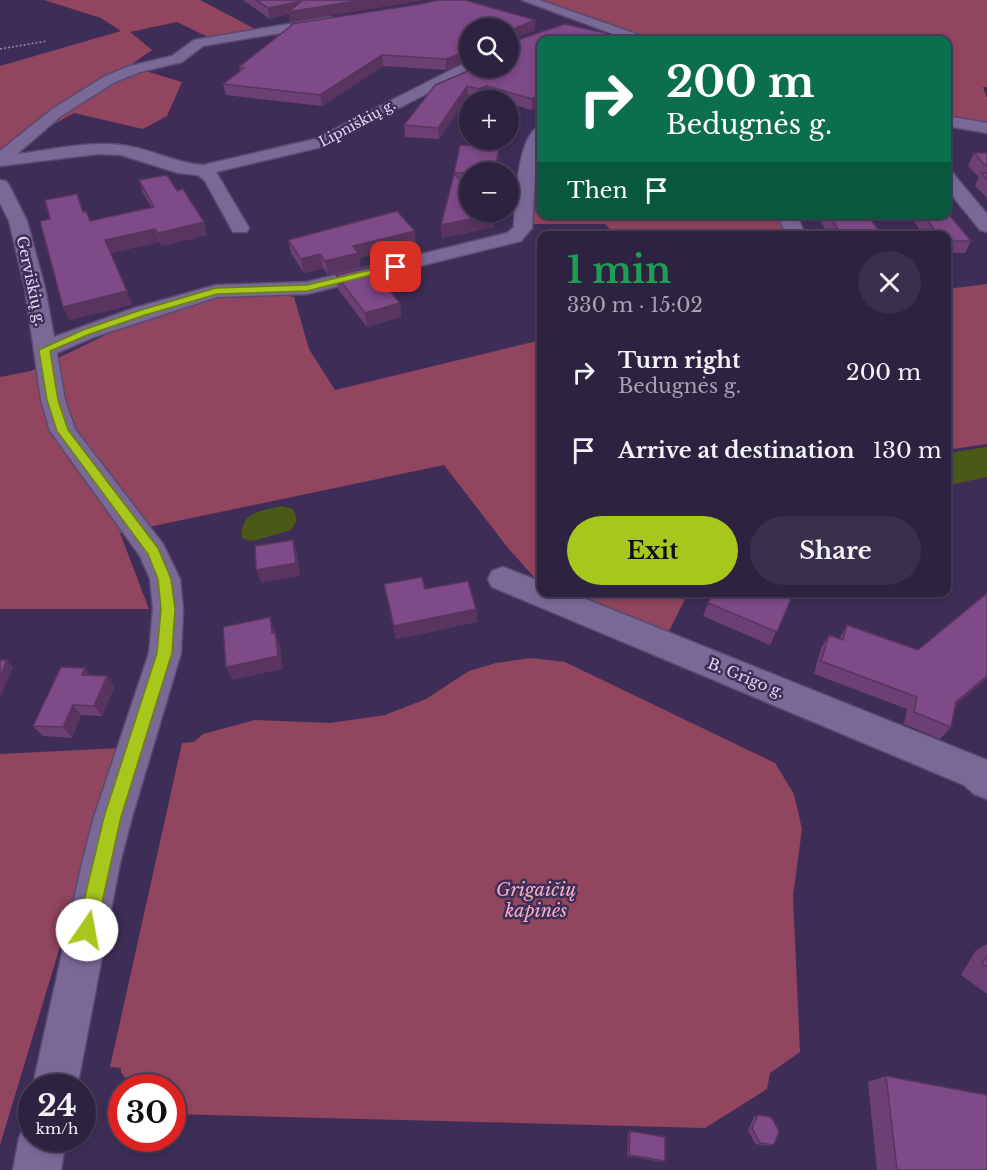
<!DOCTYPE html>
<html lang="en">
<head>
<meta charset="utf-8">
<style>
	body { margin:0; font-family:"Libre Baskerville",serif; background:#3a2f4c; color:#f1f3f6; height:100vh; display:flex; flex-direction:column; font-size:22px; white-space:nowrap }
	* { box-sizing:border-box; margin:0 }
	p { font-size:20px; color:#a7a4b1 }
	.icon { flex:none; width:33px; height:33px; fill:none; stroke:currentColor; stroke-width:2; stroke-linecap:round; stroke-linejoin:round }
	.map { position:relative; flex:1; overflow:hidden }
	.drawer { position:absolute; left:537px; top:231px; width:414px; height:366px; display:flex; flex-direction:column; background:#2e2241; border-radius:12px; box-shadow:0 3px 9px #0003,0 0 0 2px #493f5a }
	.drawer>* { flex:none }
	.hud { position:absolute; left:537px; top:36px; width:414px; height:183px; border-radius:12px; box-shadow:0 3px 9px #0003,0 0 0 2px #493f5a; background:#0b6e4f; color:#fff; overflow:hidden }
	.tools { position:absolute; left:459px; top:18px; display:grid; gap:12px }
	.tools a { display:grid; place-items:center; width:60px; height:60px; border-radius:50%; background:#2e2241; box-shadow:0 3px 9px #0003,0 0 0 2px #493f5a; font-size:30px }
	.speed { position:absolute; left:18px; top:1074px; display:flex; gap:12px; font-size:30px; font-weight:700; text-align:center }
	.speed>* { display:grid; place-content:center; width:78px; height:78px; border-radius:50%; background:#2e2241; box-shadow:0 3px 9px #0003,0 0 0 2px #493f5a; line-height:1 }
	.speed small { font-size:15px; font-weight:400 }
	.speed .limit { border:9px solid #d22; background:#fff; color:#111 }
	.pin { position:absolute; display:grid; place-items:center; width:51px; height:51px; color:#fff; margin:-26px; border-radius:12px; box-shadow:0 3px 9px #0006 }
	.me { position:absolute; width:66px; margin:-33px; rotate:12deg; stroke-linejoin:round; filter:drop-shadow(0 0 4px #0008) }
	.turn { display:flex; align-items:center; gap:21px; height:126px; padding:0 30px; font-size:27px }
	.turn .icon { width:78px; height:78px; stroke-width:2.5 }
	.turn b { display:block; font-size:42px; line-height:51px }
	.then { display:flex; align-items:center; height:57px; padding:0 30px; background:#0003; gap:12px; font-size:22px }
	.round { display:grid; place-items:center; flex:none; width:63px; height:63px; border-radius:32px; background:#3a2f4c }
	.headline { display:flex; align-items:center; justify-content:space-between; height:102px; padding:0 30px }
	h1 { font-size:36px; font-weight:700; line-height:45px; color:#1e9e55 }
	.action { display:flex; gap:12px; margin-top:auto; padding:12px 30px }
	.action a { flex:1; height:69px; border-radius:36px; background:#a8c71d; color:#111; font-size:24px; font-weight:700; line-height:69px; text-align:center }
	.action a+a { background:#3a2f4c; color:#f1f3f6 }
	ul { padding:0; list-style:none }
	li { display:flex; align-items:center; gap:18px; height:78px; padding:0 30px }
	li div { flex:1 }
	li b { display:block; font-size:22px }
	li em { font-style:normal }
	.map>svg:first-child { display:block }
</style>
</head>
<body>
<div class="map">
<svg width="987" height="1170" viewBox="0 0 987 1170">
	<rect width="100%" height="100%" fill="#3e2e57"/>
	<!-- green -->
	<path fill="#91455e" d="M44 0H200L255 29 208 37 177 22 130 32 152 50 129 66 182 82 167 116 143 129 74 113C55 124 13 144 9 166L0 167V66L121 31 101 18Z
		M534 0H987V87H983L987 98V123L947 116 946 40H649Z
		M541 138 542 214 777 215 791 235 617 236 605 224H534L535 159Z
		M987 284V444L947 450V289Z
		M241 294H278L294 297 309 349 335 390 541 340V585L508 548 444 465 120 533 149 609H0V377L31 371 122 327 210 299Z
		M562 593H688L668 633Z
		M531 658 565 662 775 763 794 794 802 829 793 896 800 1052 770 1073 767 1089 705 1128 173 1114 172 1088 132 1087 121 1072V1068L110 1067 182 743 194 742 203 734 255 720 330 723 385 715 426 699 469 671 496 663Z
		M120 748 0 1145V754Z"/>
	<!-- water -->
	<path fill="#4b5917" d="M987 447V477L954 484 947 489V453Z
		M282 506 293 509 297 520 291 530 253 541 242 538C240 511 261 511 282 506Z"/>
	<g fill="none" stroke-linecap="round" stroke-linejoin="round">
		<defs>
			<path id="street" d="M522 0H539L645 37 647 40H629Z
				M330 17 336 21 334 24 203 46 182 62 140 72 115 82 61 116 17 154C51 150 87 141 121 145 149 148 174 163 203 165L315 139 465 63 470 62V68H476L326 146 216 172 249 228 247 232H233L205 181 198 175 178 173 121 155 98 154 0 166V151L51 110 105 76 130 66 172 56 194 40Z
				M946 116 987 123V133L946 126Z
				M542 125V148L536 159 532 228 521 241 307 294 217 297 94 337 57 353 65 400 75 429 163 544 180 579 183 609 181 653 132 817 120 863 77 1088 32 1089 82 863 94 817 149 653 153 609 150 579 140 556 50 431 41 400 25 288 9 221 0 203V180L6 181 9 185 27 221 45 288 54 337 134 308 216 285 307 282 507 233 514 227C515 205 517 131 542 125Z
				M946 171 952 172 987 214V232L980 230 946 188Z
				M777 214H796L806 236H787Z
				M503 567 542 582V592H568L987 760V799L974 794 964 785 492 587 488 579 492 571Z
				M32 1119V1138H66L61 1170H13L19 1138 26 1121Z"/>
		</defs>
		<!-- street casing -->
		<use href="#street" stroke="#594b6f" stroke-width="3"/>
		<!-- path -->
		<path stroke="#9488aa" stroke-width="1.5" stroke-dasharray="2 2" stroke-linecap="butt" d="M0 49 47 41"/>
		<!-- street -->
		<use href="#street" fill="#7a6997" fill-rule="evenodd"/>
	</g>
	<!-- wall -->
	<path fill="#6c4075" d="M243 0H425L290 22 289 14 270 19Z
		M439 0H465L535 20V30L508 41V28H470V60L446 70 383 66 322 106 226 95 223 84 240 71 239 67 291 27V24L420 4Z
		M542 40V104L532 110 508 103V100H500L487 97 480 100 468 97 439 139 405 137 404 125 473 68H508Z
		M499 146V159L470 172V186H466L494 227 442 238 441 225 454 173Z
		M974 153H987V198L975 186 979 177 968 166Z
		M139 180 177 191 204 222 207 235 162 246 160 242 110 253 132 305 69 320 84 212 90 221 152 208 143 193Z
		M820 214H867L883 236H829L819 219Z
		M909 214H946L971 241 965 253H946V236H924Z
		M288 240 416 244 359 258 360 267 328 275 323 268 304 273 291 253Z
		M336 275 400 303 401 317 367 327 338 289Z
		M384 584 425 589 476 609 477 622 396 639Z
		M794 592 770 645 703 616 708 603Z
		M987 593V678L955 706 951 727 940 739 904 724 907 709 814 674 821 648 829 635 839 639 847 625 918 650Z
		M90 675 107 676 114 687 102 716 81 715 72 738 43 736 33 726Z
		M987 944V994L961 975 976 950Z
		M886 1076 987 1170H877L868 1082Z
		M758 1115 774 1145 769 1146 755 1144 748 1130 754 1117Z
		M630 1131 665 1161 662 1162 627 1156 628 1133Z"/>
	<!-- shaded-wall -->
	<path fill="#58345f" d="M362 0H425L290 22 289 14 270 19 268 8 302 1Z
		M535 20V30L508 41V31Z
		M469 49 470 60 446 70V59Z
		M382 55 383 66 322 106 320 95Z
		M467 86 468 97 439 139 438 128Z
		M487 86V97L480 100 479 89Z
		M542 93V104L532 110V99Z
		M499 146V159L497 172H495Z
		M494 214V227L442 238 441 225Z
		M204 222 207 235 162 246 158 233Z
		M155 229 160 242 110 253 105 240Z
		M415 231 416 244 359 258 360 267 328 275 325 261 353 246Z
		M320 254 323 268 304 273 301 259Z
		M127 291 132 305 69 320 63 307Z
		M400 303 401 317 367 327 365 313Z
		M293 540 297 553 300 576 261 583 256 570Z
		M476 609 477 622 396 639 394 626Z
		M270 617 280 646 283 669 232 680 226 667 272 633Z
		M7 660 13 667 0 698V677Z
		M85 668 93 679 82 675Z
		M107 676 114 687 102 716 94 706Z
		M987 676V678L984 681 945 715 956 702Z
		M73 705 81 715 72 738 63 727Z"/>
	<!-- building -->
	<path fill="#7e4a88" stroke="#58345f" stroke-width="1.5" d="M256 0H362L288 12 302 1 268 8Z
		M439 0H465L535 20 508 31V28H470V50L446 59 382 55 320 95 223 84 244 68 239 67 292 25 291 24 420 4Z
		M565 24 636 40H542V93L532 99 487 86 479 89 467 86 438 128 404 125 435 85 475 68H508V43Z
		M460 145 499 146 495 172 454 173Z
		M974 153H987V167Z
		M981 173H987V179Z
		M454 174 470 189V212H492L494 214 441 225Z
		M167 175 177 191 183 189 204 222 158 233 155 229 105 240 127 291 63 307 40 221 50 219 45 200 77 194 83 212 86 211 90 221 154 207 139 180Z
		M397 211 415 231 353 246 358 253 325 261 320 254 301 259 288 240Z
		M946 211 971 241H946V236H939L923 214H946Z
		M829 214H867L883 236H851L840 233Z
		M370 267 400 303 365 313 336 275Z
		M293 540 296 563 256 570 255 546Z
		M422 577 425 589 468 581 476 609 394 626 384 584Z
		M714 592H794L777 632 708 603Z
		M987 593V676L956 702 951 727 914 712 917 697 821 661 829 635 843 640 847 625 918 650Z
		M270 617 272 633 275 632 278 656 226 667 223 627Z
		M0 660H7L0 677Z
		M61 667 85 668 82 675 107 676 94 706 73 705 63 727 33 726Z
		M987 955V967L982 964Z
		M886 1076 987 1095V1170H897Z
		M758 1115 771 1117 779 1131 774 1145 760 1143 752 1128Z
		M630 1131 665 1137V1161L629 1155Z"/>
	<!-- route -->
	<path fill="#a8c71d" stroke="#6d8113" stroke-width="1.5" d="M396 264 399 265V268L307 291 217 294 145 315 90 334 50 351 58 400 68 430 158 548 171 579 175 609 172 653 121 817 96 930 93 937 87 940 80 937 77 930 104 817 157 653 161 609 158 579 148 554 57 431 47 400 39 350 83 330 138 311 216 288 307 285Z"/>
	<g text-anchor="middle" stroke-width="5" stroke-linejoin="round" paint-order="stroke">
		<!-- far-street labels -->
		<g font-size="14" fill="#e0d7f2" stroke="#3e2e57">
			<text transform="translate(357 123) rotate(-28)" y="5">Lipniškių g.</text>
		</g>
		<!-- street labels -->
		<g font-size="15" fill="#e0d7f2" stroke="#3e2e57">
			<text transform="translate(31 281) rotate(78)" y="5">Gerviškių g.</text>
			<text transform="translate(746 678) rotate(22)" y="5">B. Grigo g.</text>
		</g>
		<!-- near-park labels -->
		<g font-size="18" font-style="italic" fill="#f6afc3" stroke="#3e2e57">
			<text x="536" y="896">Grigaičių<tspan x="536" dy="21">kapinės</tspan></text>
		</g>
	</g>
</svg>
<div class="tools">
<a><svg class="icon" aria-label="search" viewBox="0 0 24 24"><circle cx="10" cy="10" r="6"/><path d="M15 15l6 6"/></svg></a>
<a>+</a>
<a>−</a>
</div>
<div class="speed"><div>24<small>km/h</small></div><div class="limit">30</div></div>
<div class="pin" style="left:396px;top:267px;background:#d93025"><svg class="icon" aria-label="arrive" viewBox="0 0 24 24"><path d="M6 21V4h12l-3 4 3 4H6"/></svg></div>
<svg class="me" style="left:87px;top:930px" viewBox="-20 -20 40 40"><circle r="19" fill="#fff"/><path d="M0-13L10 11 0 6-10 11z" fill="#a8c71d"/></svg>
<div class="hud">
<div class="turn"><svg class="icon" aria-label="right" viewBox="0 0 24 24"><path d="M7 20v-9h11M14 6l5 5-5 5"/></svg><div><b>200 m</b>Bedugnės g.</div></div>
<div class="then">Then<svg class="icon" aria-label="arrive" viewBox="0 0 24 24"><path d="M6 21V4h12l-3 4 3 4H6"/></svg></div>
</div>
<section class="drawer">
<div class="headline"><div><h1>1 min</h1><p>330 m · 15:02</p></div><a class="round"><svg class="icon" aria-label="close" viewBox="0 0 24 24"><path d="M6 6l12 12M18 6L6 18"/></svg></a></div>
<ul>
<li><svg class="icon" aria-label="right" viewBox="0 0 24 24"><path d="M7 20v-9h11M14 6l5 5-5 5"/></svg><div><b>Turn right</b><p>Bedugnės g.</p></div><em>200 m</em></li>
<li><svg class="icon" aria-label="arrive" viewBox="0 0 24 24"><path d="M6 21V4h12l-3 4 3 4H6"/></svg><div><b>Arrive at destination</b></div><em>130 m</em></li>
</ul>
<div class="action"><a>Exit</a><a>Share</a></div>
</section>
</div>
</body>
</html>
